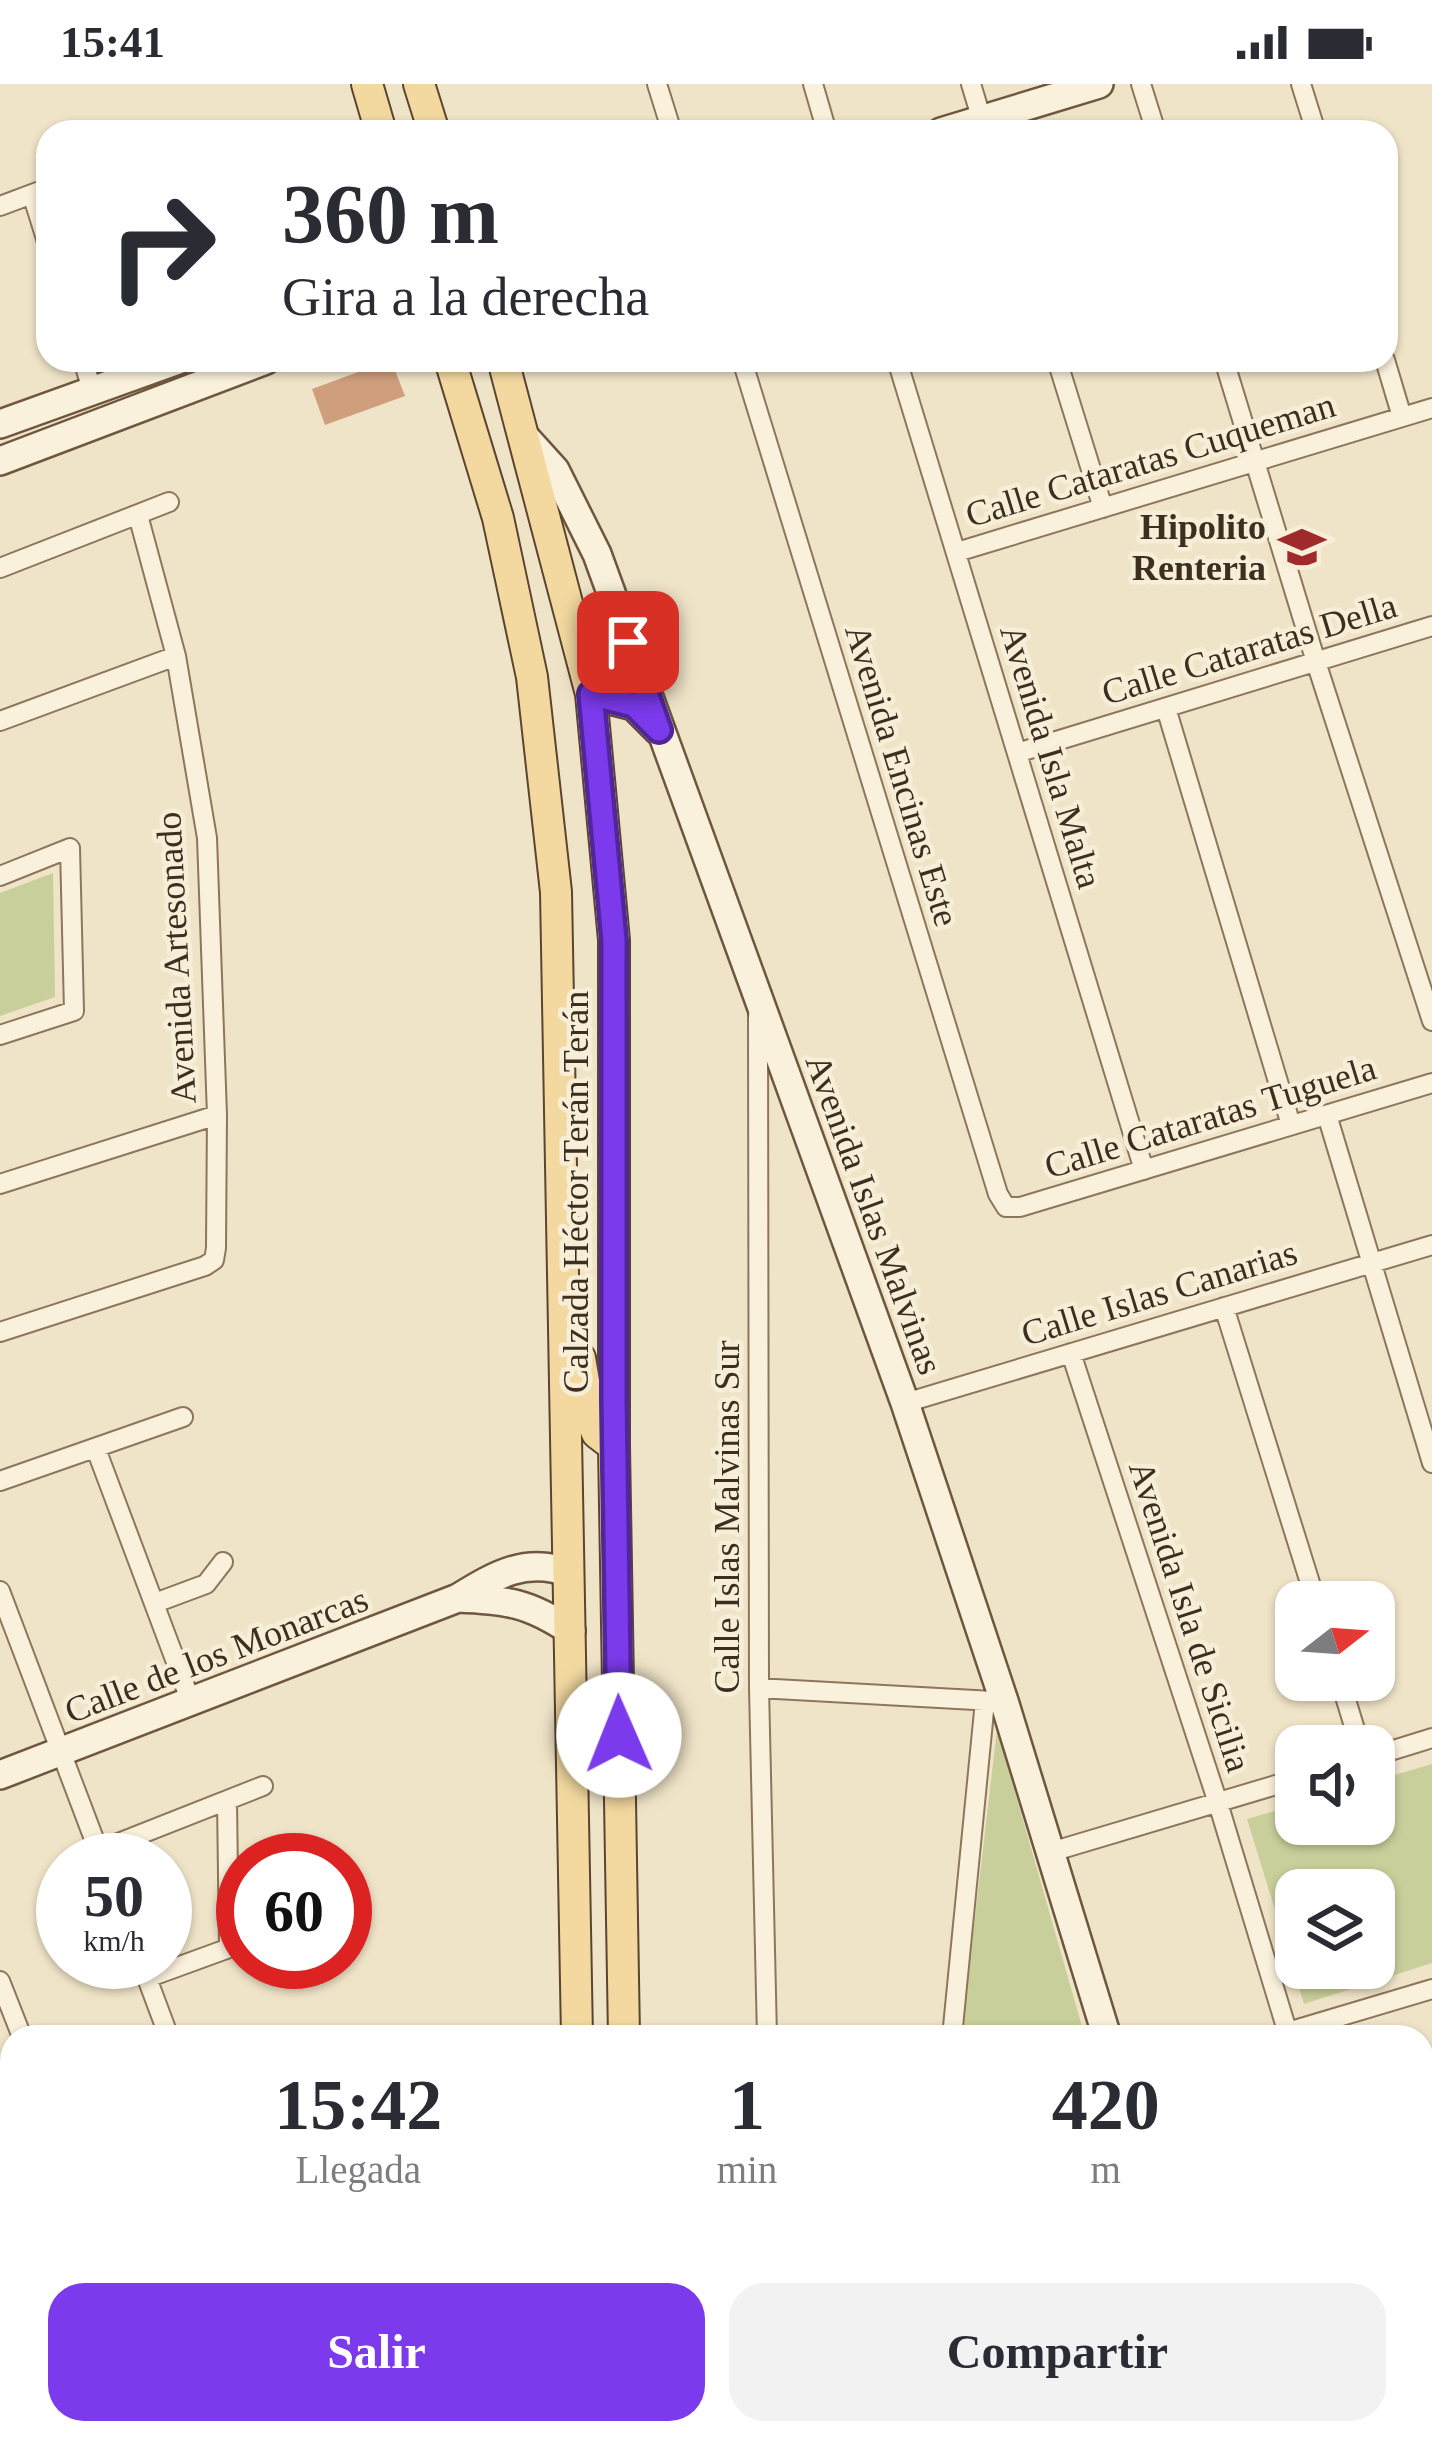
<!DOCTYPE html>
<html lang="es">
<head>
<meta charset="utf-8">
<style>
	body { margin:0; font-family:"Times New Roman",serif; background:#f2f2f3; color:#2b2b33; height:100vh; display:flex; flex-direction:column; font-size:45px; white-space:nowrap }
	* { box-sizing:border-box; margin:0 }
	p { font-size:39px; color:#7c7c81 }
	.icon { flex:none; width:66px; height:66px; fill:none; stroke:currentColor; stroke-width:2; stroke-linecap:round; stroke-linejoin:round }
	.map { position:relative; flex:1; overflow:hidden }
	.drawer { position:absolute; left:0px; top:1941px; width:1434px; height:420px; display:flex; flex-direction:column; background:#fff; border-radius:36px 36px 0 0; box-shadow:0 3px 9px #0004 }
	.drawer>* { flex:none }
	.guide { position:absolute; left:36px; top:36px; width:1362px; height:252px; border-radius:36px; box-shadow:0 3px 9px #0004; background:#fff; color:#2b2b33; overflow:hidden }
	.needle { width:78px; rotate:73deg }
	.tools { position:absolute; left:1275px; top:1497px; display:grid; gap:24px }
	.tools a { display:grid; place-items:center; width:120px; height:120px; border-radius:24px; background:#fff; box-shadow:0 3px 9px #0004; font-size:60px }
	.speed { position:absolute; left:36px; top:1749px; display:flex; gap:24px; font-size:60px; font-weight:700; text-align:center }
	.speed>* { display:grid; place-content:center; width:156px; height:156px; border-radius:50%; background:#fff; box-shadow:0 3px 9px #0004; line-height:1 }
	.speed small { font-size:30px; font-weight:400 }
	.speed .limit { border:18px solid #d22; background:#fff; color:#111 }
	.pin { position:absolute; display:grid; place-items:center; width:102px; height:102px; color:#fff; margin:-51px; border-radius:24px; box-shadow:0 6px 18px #0006 }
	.me { position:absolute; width:132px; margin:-66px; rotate:359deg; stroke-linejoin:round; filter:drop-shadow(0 0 9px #0008) }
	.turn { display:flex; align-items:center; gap:42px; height:252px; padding:0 48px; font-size:54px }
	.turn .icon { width:156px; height:156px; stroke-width:2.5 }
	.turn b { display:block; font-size:84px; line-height:102px }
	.eta { display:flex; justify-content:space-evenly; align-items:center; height:204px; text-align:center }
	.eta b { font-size:72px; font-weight:700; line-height:84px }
	.primary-button { display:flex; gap:24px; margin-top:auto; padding:24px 48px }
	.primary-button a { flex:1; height:138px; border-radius:36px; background:#7c3aed; color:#fff; font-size:48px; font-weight:700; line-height:138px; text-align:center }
	.primary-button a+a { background:#f2f2f3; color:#2b2b33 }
	.status { display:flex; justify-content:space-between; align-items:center; height:84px; padding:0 60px; background:#fff; direction:ltr }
	.status svg { height:33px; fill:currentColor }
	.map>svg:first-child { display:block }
</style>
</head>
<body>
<div class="status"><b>15:41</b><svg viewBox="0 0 49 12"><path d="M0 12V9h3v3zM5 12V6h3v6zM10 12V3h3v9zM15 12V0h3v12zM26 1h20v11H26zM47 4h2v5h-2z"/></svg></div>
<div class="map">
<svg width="1432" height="2361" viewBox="0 0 1432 2361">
	<rect width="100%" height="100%" fill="#f0e4c8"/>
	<!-- green -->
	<path fill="#c9cf9b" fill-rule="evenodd" d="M53 789 55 913 0 932V809Z
		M997 1645 1085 1953H961Z
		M1432 1680V1879L1304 1920 1247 1735 1296 1721V1740H1374V1697ZM1296 1806H1374V1884H1296Z"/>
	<!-- building -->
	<path fill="#cf9f7d" d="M391 276 405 312 325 341 312 305Z"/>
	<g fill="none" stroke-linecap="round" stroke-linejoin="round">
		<defs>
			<path id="street" d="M657 0 672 48
				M813 0 827 48
				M971 0 984 43
				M1141 0 1156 48
				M1301 0 1316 48
				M32 110 48 161
				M0 122 48 104
				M83 276 92 306
				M742 276 998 1110 1006 1123H1020L1432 999
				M897 276 1144 1086
				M1057 276 1103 424
				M1224 276 1316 578 1432 937
				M1385 276 1402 333
				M957 468 1432 324
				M0 484 169 418
				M1166 624 1291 1041
				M0 637 176 572
				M1017 669 1432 542
				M0 792 70 764 74 927 0 951
				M758 932 759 1604 767 1953
				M1327 1031 1432 1379
				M0 1100 217 1031
				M1224 1223 1316 1518
				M0 1248 205 1182 214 1176 216 1164 217 1031 207 754 176 572 138 431
				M1071 1269 1218 1719 1289 1953
				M905 1319 1432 1161
				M96 1365 191 1618
				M0 1397 183 1333
				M0 1507 102 1776
				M155 1519 206 1500 223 1478
				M1340 1596 1360 1662
				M759 1604 993 1617
				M1374 1672 1432 1654
				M227 1717 229 1864
				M98 1767 263 1702
				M1051 1768 1296 1695
				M141 1878 169 1953
				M147 1894 243 1859
				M0 1897 22 1953
				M952 1953 985 1617
				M1271 1953 1432 1905
				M0 2298 12 2330
				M19 2349 24 2361
				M1410 2349 1414 2361
				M913 2361 914 2349
				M1020 2361 1039 2349"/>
			<path id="secondary" d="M941 48 1099 0
				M0 340 178 276
				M526 354 555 386 597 470 758 913 905 1319 1004 1617 1107 1953
				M0 377 266 276
				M458 1514C508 1516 529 1519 571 1547
				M0 1691 458 1514C494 1492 526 1472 569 1489
				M1229 2349 1232 2361"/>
			<path id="primary" d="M367 0 381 48
				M419 0 434 48
				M450 276 498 434 532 593 556 808 577 1953
				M503 276 591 610 614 856V1362L624 1953
				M591 610 634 621 659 646
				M580 1274 590 1332 597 1349 614 1362
				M584 2349V2361
				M630 2349V2361"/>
		</defs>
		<!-- street casing -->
		<use href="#street" stroke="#8d765c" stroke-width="22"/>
		<!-- secondary casing -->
		<use href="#secondary" stroke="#6f573f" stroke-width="32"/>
		<!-- primary casing -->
		<use href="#primary" stroke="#5b4430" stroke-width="34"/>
		<!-- street -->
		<use href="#street" stroke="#faf1dc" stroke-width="18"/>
		<!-- secondary -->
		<use href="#secondary" stroke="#faf1dc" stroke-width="27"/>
		<!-- primary -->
		<use href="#primary" stroke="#f3d9a0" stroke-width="30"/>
	</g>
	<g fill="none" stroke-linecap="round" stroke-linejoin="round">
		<defs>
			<path id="route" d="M619 1651 614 1316V856L591 610 634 621 659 646 628 558"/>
		</defs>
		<!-- route casing -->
		<use href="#route" stroke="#51269a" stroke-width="30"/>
		<!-- route -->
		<use href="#route" stroke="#7c3aed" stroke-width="21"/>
	</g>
	<!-- icons -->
	<defs>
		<symbol id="school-bare" viewBox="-9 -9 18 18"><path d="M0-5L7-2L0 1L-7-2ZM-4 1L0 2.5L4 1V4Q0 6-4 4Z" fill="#9e2a2b" stroke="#f7eed8" stroke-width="2.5" paint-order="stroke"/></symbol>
	</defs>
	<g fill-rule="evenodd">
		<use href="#school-bare" x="1269" y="430" width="66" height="66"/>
	</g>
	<g text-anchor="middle" stroke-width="9" stroke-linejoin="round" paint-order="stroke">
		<!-- street labels -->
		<g font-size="36" fill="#3d2e20" stroke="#f7eed8">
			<text transform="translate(1150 375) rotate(-17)" y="13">Calle Cataratas Cuqueman</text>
			<text transform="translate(1249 564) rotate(-17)" y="13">Calle Cataratas Della</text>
			<text transform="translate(1052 672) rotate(73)" y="13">Avenida Isla Malta</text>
			<text transform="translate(903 691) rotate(73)" y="13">Avenida Encinas Este</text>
			<text transform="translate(175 874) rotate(-93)" y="13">Avenida Artesonado</text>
			<text transform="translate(1210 1032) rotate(-17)" y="13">Calle Cataratas Tuguela</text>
			<text transform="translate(575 1108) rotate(-90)" y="13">Calzada Héctor Terán Terán</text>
			<text transform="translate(875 1130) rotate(70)" y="13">Avenida Islas Malvinas</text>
			<text transform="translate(1159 1208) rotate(-17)" y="13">Calle Islas Canarias</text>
			<text transform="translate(726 1433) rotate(-90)" y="13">Calle Islas Malvinas Sur</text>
			<text transform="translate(1191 1532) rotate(72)" y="13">Avenida Isla de Sicilia</text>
			<text transform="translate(216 1570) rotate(-21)" y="13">Calle de los Monarcas</text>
		</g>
		<!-- poi labels -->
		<g font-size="36" font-weight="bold" fill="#3d2e20" stroke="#f7eed8" text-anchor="end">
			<text x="1266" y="455">Hipolito<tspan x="1266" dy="41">Renteria</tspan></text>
		</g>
	</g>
</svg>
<div class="tools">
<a><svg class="needle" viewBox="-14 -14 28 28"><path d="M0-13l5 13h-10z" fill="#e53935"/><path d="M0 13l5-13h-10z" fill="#7c7c81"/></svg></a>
<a><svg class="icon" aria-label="sound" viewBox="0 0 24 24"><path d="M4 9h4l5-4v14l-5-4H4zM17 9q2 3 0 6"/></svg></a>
<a><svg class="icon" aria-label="layers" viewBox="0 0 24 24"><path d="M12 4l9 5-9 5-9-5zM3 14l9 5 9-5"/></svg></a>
</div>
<div class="speed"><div>50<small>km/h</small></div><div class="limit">60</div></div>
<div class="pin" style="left:628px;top:558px;background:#d93025"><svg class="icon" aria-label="arrive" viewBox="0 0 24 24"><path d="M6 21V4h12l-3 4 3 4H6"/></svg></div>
<svg class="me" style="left:619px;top:1651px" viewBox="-20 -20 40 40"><circle r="19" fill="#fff"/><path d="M0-13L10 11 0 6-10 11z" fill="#7c3aed"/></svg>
<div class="guide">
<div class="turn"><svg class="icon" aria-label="right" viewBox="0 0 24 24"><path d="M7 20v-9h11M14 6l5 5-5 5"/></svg><div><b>360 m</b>Gira a la derecha</div></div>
</div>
<section class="drawer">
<div class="eta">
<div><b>15:42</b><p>Llegada</p></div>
<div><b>1</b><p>min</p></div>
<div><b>420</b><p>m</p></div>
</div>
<div class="primary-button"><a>Salir</a><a>Compartir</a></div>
</section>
</div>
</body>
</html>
